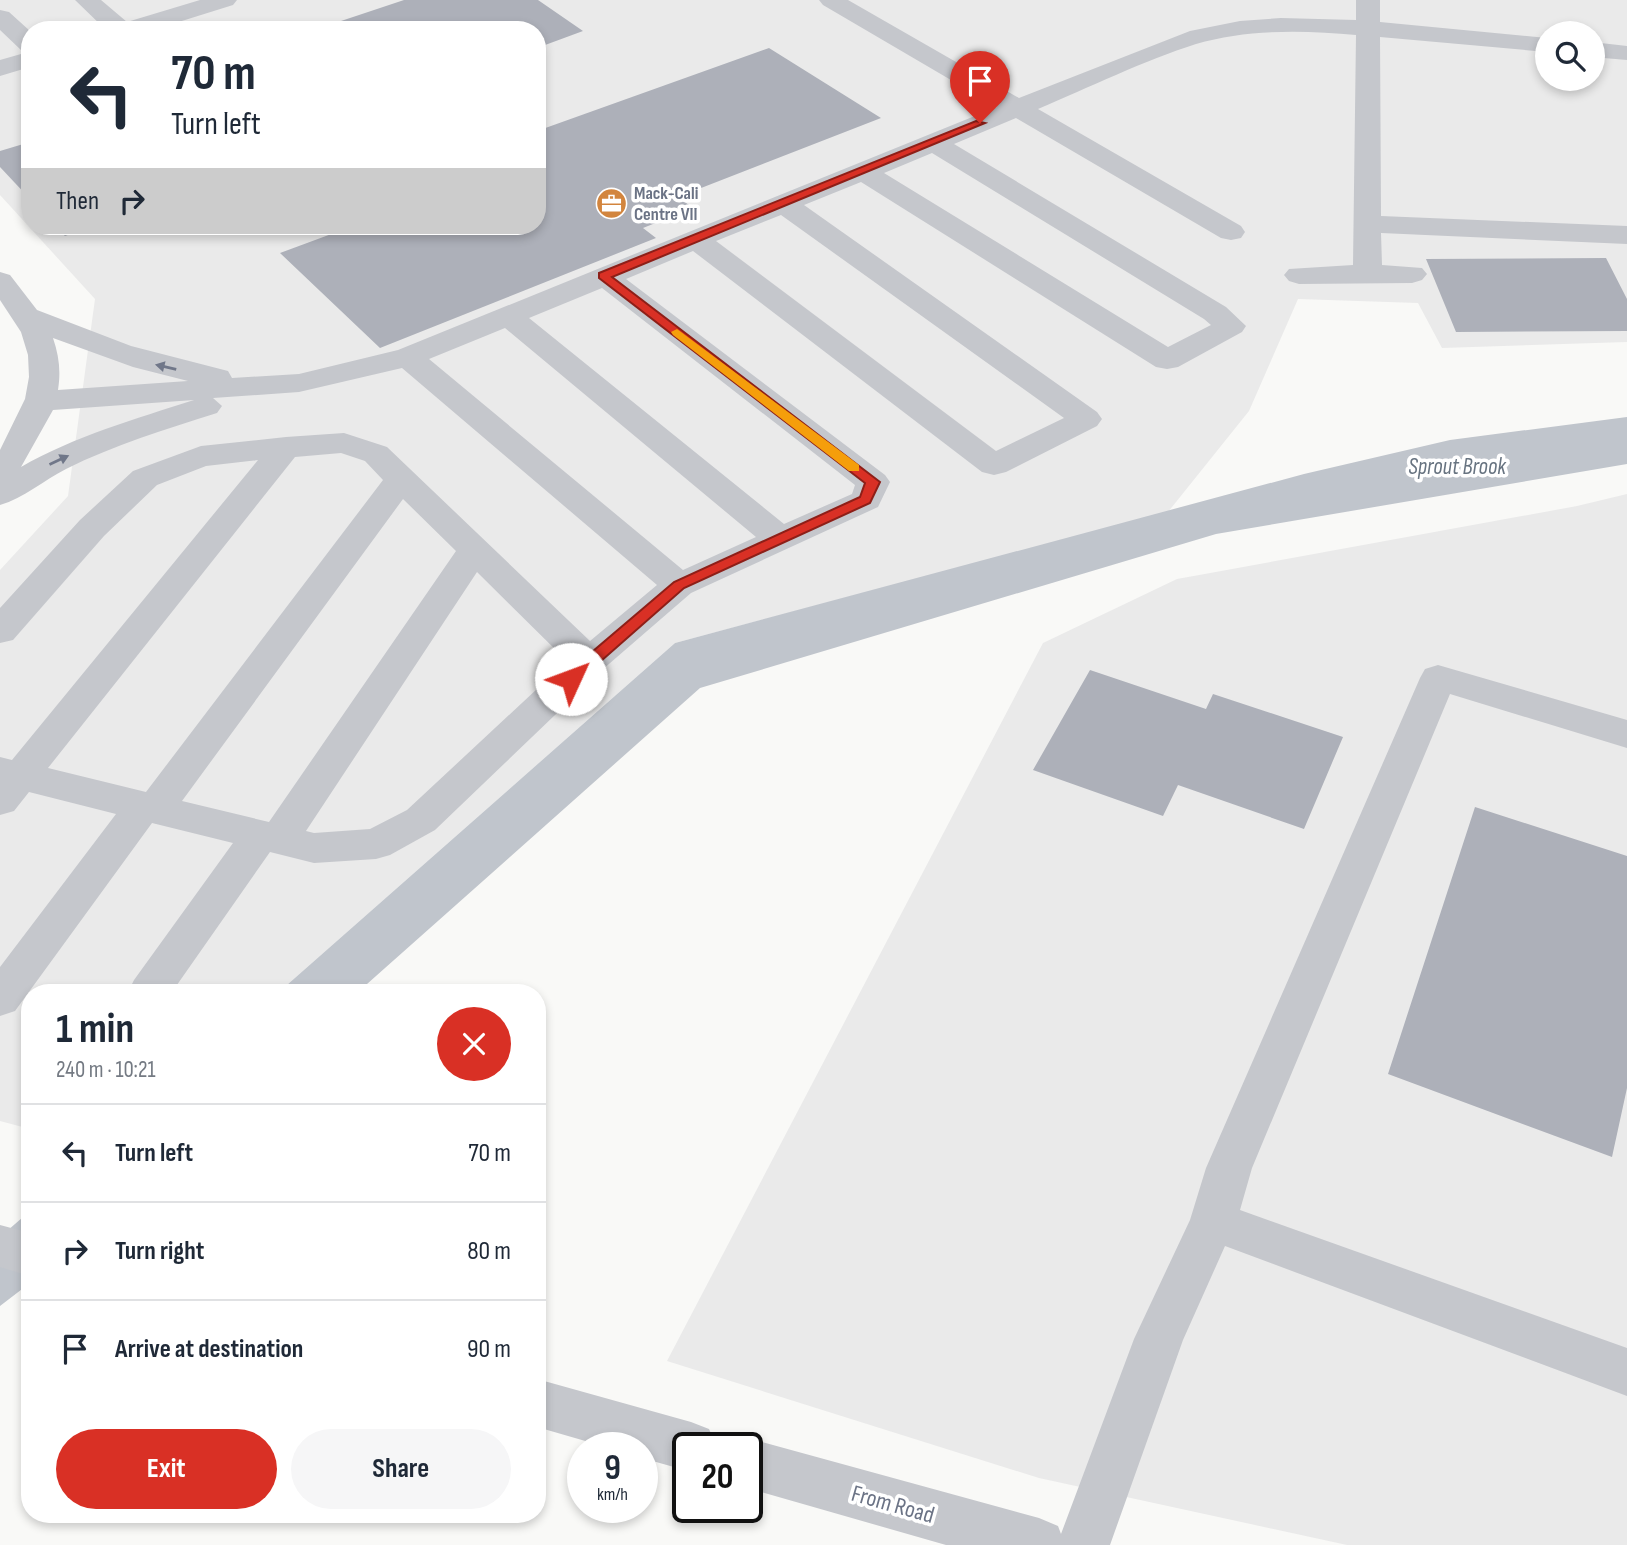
<!DOCTYPE html>
<html lang="en">
<head>
<meta charset="utf-8">
<style>
	body { margin:0; font-family:"Sofia Sans Condensed",sans-serif; background:#f6f6f7; color:#1f2937; height:100vh; display:flex; flex-direction:column; font-size:26px; white-space:nowrap }
	* { box-sizing:border-box; margin:0 }
	p { font-size:23px; color:#747a83 }
	.icon { flex:none; width:38px; height:38px; fill:none; stroke:currentColor; stroke-width:2; stroke-linecap:round; stroke-linejoin:round }
	.map { position:relative; flex:1; overflow:hidden }
	.details { position:absolute; left:21px; top:984px; width:525px; height:539px; display:flex; flex-direction:column; background:#fff; border-radius:28px; box-shadow:0 4px 10px #0003 }
	.details>* { flex:none }
	.guide { position:absolute; left:21px; top:21px; width:525px; height:214px; border-radius:28px; box-shadow:0 4px 10px #0003; background:#fff; color:#1f2937; overflow:hidden }
	.controls { position:absolute; left:1535px; top:21px; display:grid; gap:14px }
	.controls a { display:grid; place-items:center; width:70px; height:70px; border-radius:50%; background:#fff; box-shadow:0 4px 10px #0003; font-size:35px }
	.speed { position:absolute; left:567px; top:1432px; display:flex; gap:14px; font-size:35px; font-weight:700; text-align:center }
	.speed>* { display:grid; place-content:center; width:91px; height:91px; border-radius:50%; background:#fff; box-shadow:0 4px 10px #0003; line-height:1 }
	.speed small { font-size:18px; font-weight:400 }
	.speed .limit { border:4px solid #111; border-radius:10px; background:#fff; color:#111 }
	.pin { position:absolute; display:grid; place-items:center; width:60px; height:60px; color:#fff; margin:-72px -30px; border-radius:50% 50% 50% 0; rotate:-45deg; box-shadow:0 0 7px #0007 }
	.pin .icon { rotate:45deg }
	.me { position:absolute; width:77px; margin:-38px; rotate:47deg; stroke-linejoin:round; filter:drop-shadow(0 0 5px #0008) }
	.turn { display:flex; align-items:center; gap:24px; height:147px; padding:0 35px; font-size:32px }
	.turn .icon { width:91px; height:91px; stroke-width:2.5 }
	.turn b { display:block; font-size:49px; line-height:60px }
	.then { display:flex; align-items:center; height:66px; padding:0 35px; background:#0003; gap:14px; font-size:26px }
	.round { display:grid; place-items:center; flex:none; width:74px; height:74px; border-radius:37px; background:#f6f6f7 }
	.summary { display:flex; align-items:center; justify-content:space-between; height:119px; padding:0 35px }
	h1 { font-size:42px; font-weight:700; line-height:52px }
	.cta { display:flex; gap:14px; margin-top:auto; padding:14px 35px }
	.cta a { flex:1; height:80px; border-radius:42px; background:#d93025; color:#fff; font-size:28px; font-weight:700; line-height:80px; text-align:center }
	.cta a+a { background:#f6f6f7; color:#1f2937 }
	ul { padding:0; list-style:none }
	li { display:flex; align-items:center; gap:21px; height:98px; padding:0 35px; border-top:2px solid #e0e1e3 }
	li div { flex:1 }
	li b { display:block; font-size:26px }
	li em { font-style:normal }
	.map>svg:first-child { display:block }
</style>
</head>
<body>
<div class="map">
<svg width="1627" height="1545" viewBox="0 0 1627 1545">
	<rect width="100%" height="100%" fill="#f9f9f7"/>
	<!-- built -->
	<path fill="#eaeaea" fill-rule="evenodd" d="M0 0H1627V342L1442 348 1418 303 1298 299 1249 411 1168 512 675 643 279 992H30V1129L0 1121V570L68 496 95 299 0 195ZM30 30H537V226H30ZM1547 33H1592V79H1547Z
		M1627 494V1545H1347L1039 1478 667 1361 1043 643 1177 579 1577 506Z"/>
	<!-- water -->
	<path fill="#c0c5cc" d="M1627 417V464L1216 534 700 688 358 992H279L675 643 1304 474 1450 440Z
		M30 1211V1283L0 1306V1237Z"/>
	<!-- building -->
	<path fill="#adb0b9" d="M404 0H538L583 31 537 48V30H314Z
		M769 48 881 118 678 197 693 208 643 228 656 238 380 348 280 253 353 226H537V144L545 141 537 135V131Z
		M30 142V199L0 167V151Z
		M55 226H93L65 236Z
		M1606 258 1627 299V331L1456 332 1426 259Z
		M1090 670 1206 709 1213 694 1343 737 1304 829 1178 785 1163 816 1033 770Z
		M1475 807 1627 856V1088L1612 1157 1388 1074Z"/>
	<g fill="none" stroke-linecap="round" stroke-linejoin="round">
		<!-- minor -->
		<path fill="#c5c7cc" fill-rule="evenodd" d="M75 0H101L127 22 200 0H237L233 5 153 30H106Z
			M819 0H848L1019 98 1190 31 1240 21 1281 18 1356 20V0H1380V22L1547 38V52L1380 37 1381 216 1627 226V244L1381 233 1382 265 1422 268 1427 274 1422 280 1412 283 1299 284 1289 281 1284 275 1289 269 1353 265 1356 35C1304 30 1246 29 1196 44 1145 60 1088 88 1038 109L1241 226 1245 232 1241 238 1231 240 1221 238 1016 118 954 144 1226 307 1246 326 1242 332 1178 367 1167 369 1156 367 861 182 804 205 1097 412 1102 419 1097 426 1006 472 994 475 982 472 693 251 626 279 885 475 890 482 878 507 691 593 602 670 435 830 390 855 376 859 314 863 270 852 172 992H128L134 980 233 843 152 823 15 1011 0 1016V967L116 814 29 792 14 811 0 815V757L12 760 258 460 206 466 157 485 104 536 13 640 0 643V608L80 520 133 471 201 446 286 437 344 433 387 447 590 641 657 585 402 368 299 392 213 398 222 406 217 413C166 429 114 445 66 469 44 480 24 498 0 505V450L25 399 29 377 28 355 21 332 0 300V272L10 275 37 310 131 346 228 371 232 378 299 374 398 350 997 107 823 5ZM932 153 1204 319 1211 325 1168 347 884 173ZM781 215 1064 418 996 451 716 241ZM602 288 855 485 852 494 784 524 529 318ZM505 328 756 537 683 570 429 359ZM53 338 133 367 188 381 58 390C61 371 59 356 53 338ZM194 400C135 419 75 436 21 467L53 410ZM341 453 365 461 383 480 146 792 48 768 295 457ZM403 499 456 551 269 822 182 801ZM477 572 567 661 407 810 370 829 314 833 306 831Z
			M0 10 9 12 30 31V67L0 76V60L28 52 21 50 0 30Z
			M1592 42 1627 46V60L1592 57Z
			M1438 665 1627 720V748L1450 694 1252 1168 1240 1210 1627 1348V1396L1225 1246 1183 1340 1110 1545H946L747 1488V1447H728L747 1438 1039 1518 1058 1526 1061 1534 1134 1339 1190 1220 1206 1168 1420 678 1425 669Z
			M0 1225 30 1233V1276L0 1267Z
			M537 1379 691 1422 709 1429 717 1447H688V1471L642 1458V1447H606L537 1427Z"/>
	</g>
	<!-- one-way arrows -->
	<defs><path id="oneway-solid" d="M-6-.8H1V-3.2L6.5 0L1 3.2V.8H-6Z" transform="scale(1.75)"/></defs>
	<g fill="#707789">
		<use href="#oneway-solid" transform="translate(166 367) rotate(-167)"/>
		<use href="#oneway-solid" transform="translate(59 460) rotate(-25)"/>
	</g>
	<!-- route -->
	<path fill="#d93025" stroke="#8d1f18" stroke-width="2" d="M976 121 985 123 612 277 880 482 870 503 684 588 576 683H565L563 679 565 675 674 582 860 497 865 483 599 278V273Z"/>
	<!-- slow -->
	<path fill="#f59e0b" d="M677 329 859 465V471H849L673 335 671 332Z"/>
	<!-- icons -->
	<defs>
		<symbol id="office-disc" viewBox="-11 -11 22 22"><circle r="9.5" fill="#d2853e" stroke="#fff"/><path d="M-6-3h4V-5.5h4V-3h4V5H-6ZM-1-4.5V-3h2v-1.5ZM-6 0V1H6V0Z" fill="#fff"/></symbol>
	</defs>
	<g fill-rule="evenodd">
		<use href="#office-disc" x="594" y="186" width="35" height="35"/>
	</g>
	<g text-anchor="middle" stroke-width="7" stroke-linejoin="round" paint-order="stroke">
		<!-- far-poi labels -->
		<g font-size="18" font-weight="bold" fill="#6b7385" stroke="#fff" text-anchor="start">
			<text x="634" y="199">Mack-Cali<tspan x="634" dy="21">Centre VII</tspan></text>
		</g>
		<!-- water labels -->
		<g font-size="23" font-style="italic" fill="#677380" stroke="#fff">
			<text x="1457" y="474">Sprout Brook</text>
		</g>
		<!-- near-street labels -->
		<g font-size="24" fill="#6b7385" stroke="#fff">
			<text transform="translate(893 1504) rotate(16)" y="8">From Road</text>
		</g>
	</g>
</svg>
<div class="controls">
<a><svg class="icon" aria-label="search" viewBox="0 0 24 24"><circle cx="10" cy="10" r="6"/><path d="M15 15l6 6"/></svg></a>
</div>
<div class="speed"><div>9<small>km/h</small></div><div class="limit">20</div></div>
<div class="pin" style="left:980px;top:123px;background:#d93025"><svg class="icon" aria-label="arrive" viewBox="0 0 24 24"><path d="M6 21V4h12l-3 4 3 4H6"/></svg></div>
<svg class="me" style="left:571px;top:679px" viewBox="-20 -20 40 40"><circle r="19" fill="#fff"/><path d="M0-13L10 11 0 6-10 11z" fill="#d93025"/></svg>
<div class="guide">
<div class="turn"><svg class="icon" aria-label="left" viewBox="0 0 24 24"><path d="M17 20v-9H6M10 6l-5 5 5 5"/></svg><div><b>70 m</b>Turn left</div></div>
<div class="then">Then<svg class="icon" aria-label="right" viewBox="0 0 24 24"><path d="M7 20v-9h11M14 6l5 5-5 5"/></svg></div>
</div>
<section class="details">
<div class="summary"><div><h1>1 min</h1><p>240 m · 10:21</p></div><a class="round" style="background:#d93025;color:#fff"><svg class="icon" aria-label="close" viewBox="0 0 24 24"><path d="M6 6l12 12M18 6L6 18"/></svg></a></div>
<ul>
<li><svg class="icon" aria-label="left" viewBox="0 0 24 24"><path d="M17 20v-9H6M10 6l-5 5 5 5"/></svg><div><b>Turn left</b></div><em>70 m</em></li>
<li><svg class="icon" aria-label="right" viewBox="0 0 24 24"><path d="M7 20v-9h11M14 6l5 5-5 5"/></svg><div><b>Turn right</b></div><em>80 m</em></li>
<li><svg class="icon" aria-label="arrive" viewBox="0 0 24 24"><path d="M6 21V4h12l-3 4 3 4H6"/></svg><div><b>Arrive at destination</b></div><em>90 m</em></li>
</ul>
<div class="cta"><a>Exit</a><a>Share</a></div>
</section>
</div>
</body>
</html>
